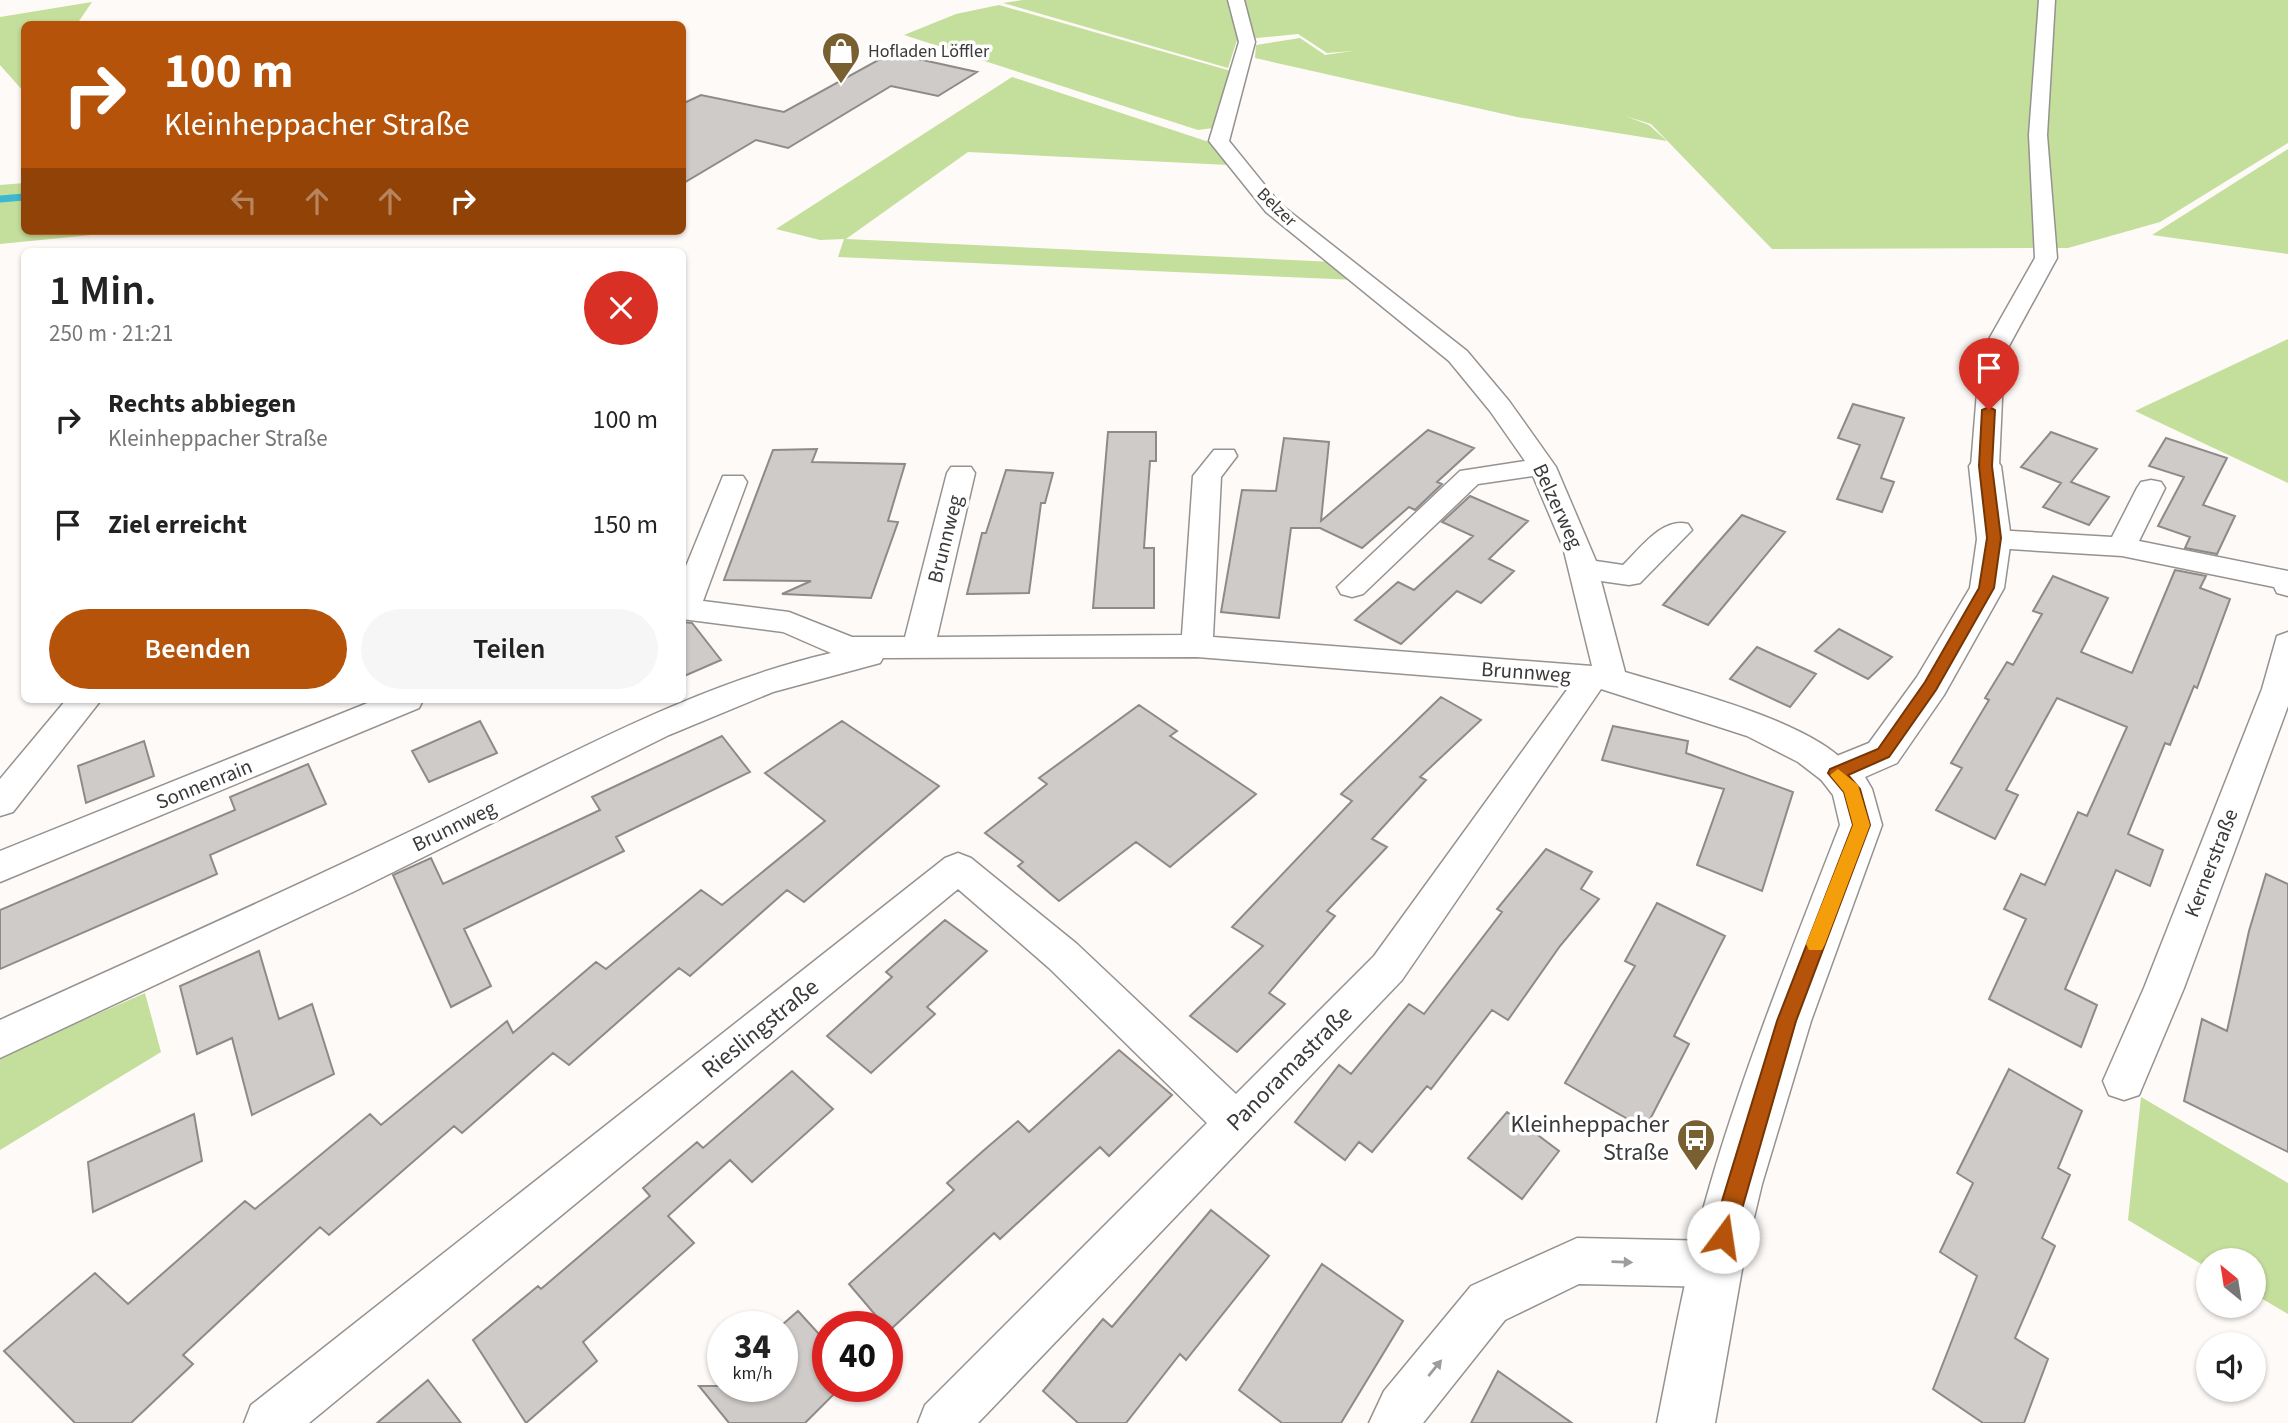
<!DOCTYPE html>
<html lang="de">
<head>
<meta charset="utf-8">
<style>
	body { margin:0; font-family:"Source Sans 3",sans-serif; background:#f6f6f6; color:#222; height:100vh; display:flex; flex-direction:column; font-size:26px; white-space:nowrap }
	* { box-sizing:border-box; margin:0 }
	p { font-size:23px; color:#767676 }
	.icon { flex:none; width:38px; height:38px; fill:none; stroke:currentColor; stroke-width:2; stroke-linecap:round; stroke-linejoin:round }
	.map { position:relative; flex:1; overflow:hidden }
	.details { position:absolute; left:21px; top:248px; width:665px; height:455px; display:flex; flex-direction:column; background:#fff; border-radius:10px; box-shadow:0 2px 5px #0004 }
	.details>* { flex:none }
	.top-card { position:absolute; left:21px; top:21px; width:665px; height:214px; border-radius:10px; box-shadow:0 2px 5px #0004; background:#b45309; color:#fff; overflow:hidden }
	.needle { width:46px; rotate:330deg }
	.tools { position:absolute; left:2196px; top:1248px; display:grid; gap:14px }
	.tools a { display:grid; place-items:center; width:70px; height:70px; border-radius:50%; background:#fff; box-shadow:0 2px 5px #0004; font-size:35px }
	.speed { position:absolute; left:707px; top:1311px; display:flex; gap:14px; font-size:35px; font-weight:700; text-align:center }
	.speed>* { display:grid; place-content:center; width:91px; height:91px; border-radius:50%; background:#fff; box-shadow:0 2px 5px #0004; line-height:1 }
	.speed small { font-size:18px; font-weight:400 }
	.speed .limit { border:10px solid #d22; background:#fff; color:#111 }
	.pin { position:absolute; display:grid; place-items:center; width:60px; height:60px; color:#fff; margin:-72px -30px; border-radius:50% 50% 50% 0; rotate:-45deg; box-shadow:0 0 7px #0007 }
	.pin .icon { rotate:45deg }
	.me { position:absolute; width:77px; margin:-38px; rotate:14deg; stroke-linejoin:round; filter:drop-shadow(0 0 5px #0008) }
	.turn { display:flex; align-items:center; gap:24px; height:147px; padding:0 28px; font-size:32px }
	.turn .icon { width:91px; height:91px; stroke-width:2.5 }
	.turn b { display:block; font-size:49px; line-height:60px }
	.lanes { display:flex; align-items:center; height:66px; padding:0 28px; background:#0003; justify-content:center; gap:35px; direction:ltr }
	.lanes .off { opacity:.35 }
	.round { display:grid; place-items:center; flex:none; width:74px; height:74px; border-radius:37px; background:#f6f6f6 }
	.summary { display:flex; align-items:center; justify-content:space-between; height:119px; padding:0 28px }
	h1 { font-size:42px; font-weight:600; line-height:52px }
	.button { display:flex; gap:14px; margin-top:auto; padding:14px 28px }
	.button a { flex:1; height:80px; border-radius:42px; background:#b45309; color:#fff; font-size:28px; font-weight:600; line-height:80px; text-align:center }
	.button a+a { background:#f6f6f6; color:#222 }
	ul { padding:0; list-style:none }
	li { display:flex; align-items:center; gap:21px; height:105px; padding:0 28px }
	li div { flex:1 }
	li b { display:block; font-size:26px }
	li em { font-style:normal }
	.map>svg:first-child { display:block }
</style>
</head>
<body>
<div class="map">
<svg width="2288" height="1423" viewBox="0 0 2288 1423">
	<rect width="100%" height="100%" fill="#fefaf7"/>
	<!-- green -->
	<path fill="#c4de9b" d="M1023 0H2288V143L2160 222 2068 248 1772 249 1651 124 1625 116 1649 125 1667 141 1517 117 1255 58 1256 45 1300 38 1325 55 1352 51 1327 53 1298 34 1237 40 1228 68 1003 3Z
		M92 2 77 24H24V92L0 65V17Z
		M999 5 1231 71 1213 128 1198 130 904 35 956 14Z
		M1012 77 1212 143 1228 165 968 152 846 239 1333 262 1356 280 838 257 844 239 820 240 776 229Z
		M2288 149V254L2152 235Z
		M24 183V231H132L0 244V185Z
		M2288 339V483L2135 411Z
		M145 993 161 1052 0 1150V1057Z
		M2141 1097 2288 1183V1314L2254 1294V1260H2208V1268L2128 1220Z"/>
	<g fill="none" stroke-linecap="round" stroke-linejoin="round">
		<!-- stream -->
		<path stroke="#3cb8d0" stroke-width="7" d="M0 199 24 197"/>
	</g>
	<!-- building -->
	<path fill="#cfcbc9" stroke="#8e8a88" stroke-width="2" d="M891 53 977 72 938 96 891 86 788 148 756 140 682 184V104L701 95 784 112Z
		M1853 404 1904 418 1881 478 1894 482 1882 512 1837 499 1860 445 1838 438Z
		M1428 430 1474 448 1437 482 1442 484 1415 510 1409 507 1362 548 1320 528H1291L1279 618 1221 612 1242 490 1276 491 1284 438 1329 442 1321 521Z
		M1108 432H1156V461H1150L1144 548H1154V608H1093Z
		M2051 432 2097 449 2071 482 2109 497 2089 525 2043 507 2061 483 2021 467Z
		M2166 438 2227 458 2203 505 2235 516 2217 554 2185 548 2190 537 2158 526 2184 477 2149 466Z
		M817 449 812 462 905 464 888 521 898 522 871 598 782 594 811 581 724 580 773 450Z
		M1006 470 1053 473 1045 503H1041L1029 593 967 594 982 533H986Z
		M1470 496 1528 521 1489 559 1514 571 1481 603 1457 591 1401 644 1355 620 1398 582 1414 590 1473 536 1442 522Z
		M1742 515 1785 532 1708 625 1663 605Z
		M2175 570 2206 576 2200 588 2230 599 2197 688 2194 686 2170 745 2165 743 2128 834 2163 850 2150 886 2116 870 2065 989 2097 1005 2081 1047 1989 999 2026 919 2004 909 2021 874 2045 885 2078 812 2087 816 2127 727 2057 698 2006 790 2018 795 1995 839 1936 810 1962 768 1951 763 1989 700 1985 698 2007 662 2013 665 2042 614 2033 611 2053 576 2108 598 2081 652 2132 673Z
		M682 622 692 623 721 660 682 677Z
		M1839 629 1892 657 1868 679 1815 651Z
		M1757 647 1816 674 1790 707 1730 679Z
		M1441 697 1481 720 1420 777 1426 780 1372 839 1387 847 1327 911 1335 916 1269 993 1285 1004 1237 1052 1190 1016 1263 946 1232 927 1352 801 1341 794Z
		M1139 705 1177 731 1170 736 1256 794 1170 867 1136 842 1059 901 1018 866 1023 862 985 833 1047 784 1039 778Z
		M480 721 497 753 429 782 412 751Z
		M842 721 939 786 804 902 787 890 690 976 679 968 569 1065 553 1053 462 1133 454 1126 329 1235 320 1227 183 1355 193 1364 131 1423H75L4 1351 95 1273 128 1304 245 1201 255 1209 370 1114 381 1125 507 1021 513 1033 596 962 606 969 701 890 722 905 825 821 765 773Z
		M1613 726 1688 741 1686 753 1793 792 1762 891 1697 865 1724 789 1602 760Z
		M722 736 750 772 616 837 624 851 464 929 491 986 451 1007 393 875 431 858 443 884 600 810 592 797Z
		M144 741 154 776 86 803 78 766Z
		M308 764 326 804 210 855 217 874 0 969V910L235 810 230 797Z
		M1546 849 1592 872 1581 889 1599 899 1560 946 1508 1020 1492 1010 1431 1089 1427 1086 1372 1152 1359 1142 1345 1160 1295 1122 1339 1065 1351 1074 1409 1004 1424 1014 1502 912 1497 909Z
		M2266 874 2288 884V1152L2184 1101 2202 1019 2227 1031 2249 931Z
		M1657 903 1725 936 1674 1036 1689 1044 1645 1129 1565 1083 1635 966 1625 961Z
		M945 920 987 951 927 1007 935 1014 871 1073 827 1036 892 977 886 972Z
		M259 951 279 1019 312 1004 334 1074 252 1115 232 1038 197 1054 180 986Z
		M1119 1050 1172 1095 1109 1156 1100 1147 1000 1239 994 1233 889 1331 849 1284 954 1190 947 1183 983 1151 1018 1121 1029 1132Z
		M2009 1069 2082 1111 2058 1168 2070 1175 2042 1238 2055 1246 2015 1338 2048 1359 2024 1423H1983L1933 1389 1977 1276 1940 1252 1973 1183 1957 1173Z
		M792 1071 833 1109 752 1182 730 1160 668 1216 694 1243 583 1342 597 1361 526 1423 473 1340 538 1286 541 1289 650 1196 643 1188 697 1142 703 1148Z
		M1507 1112 1559 1151 1522 1199 1468 1158Z
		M194 1114 202 1161 93 1212 88 1162Z
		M1211 1210 1269 1256 1186 1360 1180 1354 1126 1423H1078L1043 1391 1103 1319 1112 1327Z
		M1322 1264 1403 1321 1341 1423H1282L1239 1390Z
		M798 1311 828 1344V1386H842L805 1423H729L699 1386H782V1325Z
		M1498 1371 1572 1423H1471Z
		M428 1380 461 1423H377Z"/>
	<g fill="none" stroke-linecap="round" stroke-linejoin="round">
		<defs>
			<path id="minor" d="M1228 0H1244L1255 42 1229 141 1280 204 1467 351 1509 401 1556 467 1596 561 1623 565C1640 549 1662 517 1688 524L1692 530 1640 583 1629 585 1601 581 1625 672C1680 689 1826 724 1853 773L1848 782 1836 786 1824 782 1798 762 1747 736 1601 689 1402 980 978 1423H918L925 1405 1207 1123 1049 968 958 889 309 1423H244L251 1405 945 858 958 853 971 858 1077 944 1236 1094 1374 956 1569 687 1197 657 883 658 880 663 773 692 669 735 355 891 0 1058V1020C147 953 296 887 442 816 568 756 693 685 831 653L783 632 682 619V576L723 476H743L747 482 703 601 789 612 852 637H905L947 473 951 467H971L975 473 937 637 1182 635 1193 476 1214 450H1234L1237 456 1221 477 1213 637 1592 666 1563 547 1533 476 1478 484 1363 594 1352 597 1341 594 1337 587 1460 471 1525 461 1490 411 1449 361 1266 212 1209 141 1239 42Z
				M2039 0H2055L2047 135 2057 258 2004 355 1999 466 1995 472H1975L1971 466 1980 355 2035 258 2029 135Z
				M2151 480 2161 482 2165 488 2139 541 2288 571V596L2277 593 2274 587 2122 556 1994 548 1984 545 1980 539 1984 533 1994 530 2112 537 2137 488 2141 482Z
				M2288 632V706L2184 988 2139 1095 2124 1100 2109 1095 2103 1081 2144 988 2262 689 2277 636Z
				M66 700H101L13 812 0 816V779Z
				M375 700H423L419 708 0 882V851Z
				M1577 1238 1716 1241 1733 1247 1739 1264 1733 1281 1716 1287 1579 1284 1505 1320 1423 1423H1369L1384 1391 1471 1286Z"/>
			<path id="tertiary" d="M1985 457 1996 459 2001 466 2011 539 2004 588 1944 695 1897 763 1865 777 1872 789 1882 825 1811 1021 1762 1184 1743 1264 1715 1423H1657C1673 1343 1687 1263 1710 1185 1746 1062 1794 944 1840 825L1833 795 1816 773 1822 762 1869 743 1917 677 1970 588 1977 539 1969 466 1974 459Z"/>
		</defs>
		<!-- minor casing -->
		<use href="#minor" stroke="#969290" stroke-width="3"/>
		<!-- tertiary casing -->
		<use href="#tertiary" stroke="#969290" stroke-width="3"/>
		<!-- minor -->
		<use href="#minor" fill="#fff" fill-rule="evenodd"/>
		<!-- tertiary -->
		<use href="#tertiary" fill="#fff" fill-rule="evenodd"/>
	</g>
	<!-- one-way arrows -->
	<defs><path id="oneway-solid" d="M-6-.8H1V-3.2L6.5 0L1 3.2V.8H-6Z" transform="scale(1.75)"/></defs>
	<g fill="#9e9c9c">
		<use href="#oneway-solid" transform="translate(1622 1262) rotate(2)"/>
		<use href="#oneway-solid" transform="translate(1435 1368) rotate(-51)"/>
	</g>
	<!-- route -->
	<path fill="#b45309" stroke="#753606" stroke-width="2" d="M1989 407 1995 410 1992 466 2001 538 1994 588 1936 690 1889 757 1848 775 1860 789 1870 825 1796 1021 1734 1237 1730 1245 1723 1248 1715 1245 1711 1237 1777 1021 1853 825 1844 792 1828 773 1830 769 1878 749 1925 682 1979 588 1987 538 1979 466 1982 410Z"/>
	<!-- slow -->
	<path fill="#f59e0b" d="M1838 769 1858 785 1870 825 1825 944 1822 950H1809L1806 944 1853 825 1844 792 1830 775Z"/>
	<!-- icons -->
	<defs>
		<symbol id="shop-pin" viewBox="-11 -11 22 30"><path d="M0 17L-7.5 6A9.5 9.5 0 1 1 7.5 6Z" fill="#796031" stroke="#fff"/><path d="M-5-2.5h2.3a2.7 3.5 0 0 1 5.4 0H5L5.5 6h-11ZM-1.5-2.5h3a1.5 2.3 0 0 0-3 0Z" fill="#fff"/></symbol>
		<symbol id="bus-pin" viewBox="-11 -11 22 30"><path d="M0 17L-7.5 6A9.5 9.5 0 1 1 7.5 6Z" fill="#796031" stroke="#fff"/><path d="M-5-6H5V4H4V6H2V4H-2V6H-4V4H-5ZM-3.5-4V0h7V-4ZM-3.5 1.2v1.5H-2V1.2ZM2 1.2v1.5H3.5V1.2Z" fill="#fff"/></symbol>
	</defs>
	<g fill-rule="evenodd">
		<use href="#shop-pin" x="819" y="29" width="44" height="60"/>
		<use href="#bus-pin" x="1674" y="1116" width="44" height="60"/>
	</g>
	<g text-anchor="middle" stroke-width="7" stroke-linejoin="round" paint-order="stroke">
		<!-- far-poi labels -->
		<g font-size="18" fill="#3c3a39" stroke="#fff" text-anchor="start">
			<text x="868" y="57">Hofladen Löffler</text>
		</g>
		<!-- far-street labels -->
		<g font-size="18" fill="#3c3a39" stroke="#fff">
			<text transform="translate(1277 207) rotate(44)" y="6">Belzer</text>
		</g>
		<!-- street labels -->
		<g font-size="21" fill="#3c3a39" stroke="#fff">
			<text transform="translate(1558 506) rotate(65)" y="7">Belzerweg</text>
			<text transform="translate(945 539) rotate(-76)" y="7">Brunnweg</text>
			<text transform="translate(1526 672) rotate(4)" y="7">Brunnweg</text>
			<text transform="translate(204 784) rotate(-22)" y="7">Sonnenrain</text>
			<text transform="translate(454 826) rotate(-26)" y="7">Brunnweg</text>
			<text transform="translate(2211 863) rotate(-69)" y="7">Kernerstraße</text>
		</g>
		<!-- near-street labels -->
		<g font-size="24" fill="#3c3a39" stroke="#fff">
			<text transform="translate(760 1028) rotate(-39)" y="8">Rieslingstraße</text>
			<text transform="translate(1289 1068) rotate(-45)" y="8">Panoramastraße</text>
		</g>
		<!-- near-poi labels -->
		<g font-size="24" fill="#3c3a39" stroke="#fff" text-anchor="end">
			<text x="1669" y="1132">Kleinheppacher<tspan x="1669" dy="28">Straße</tspan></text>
		</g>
	</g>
</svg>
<div class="tools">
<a><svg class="needle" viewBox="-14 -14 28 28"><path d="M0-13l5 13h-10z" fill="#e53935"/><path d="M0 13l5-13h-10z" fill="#767676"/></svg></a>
<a><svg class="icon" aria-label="sound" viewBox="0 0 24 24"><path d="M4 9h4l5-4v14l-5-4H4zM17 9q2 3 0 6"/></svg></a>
</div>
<div class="speed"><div>34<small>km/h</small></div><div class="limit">40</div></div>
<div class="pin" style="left:1989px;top:410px;background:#d93025"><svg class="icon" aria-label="arrive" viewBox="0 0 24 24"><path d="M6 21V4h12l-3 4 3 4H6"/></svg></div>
<svg class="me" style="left:1723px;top:1237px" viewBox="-20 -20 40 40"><circle r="19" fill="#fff"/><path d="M0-13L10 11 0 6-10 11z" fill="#b45309"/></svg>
<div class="top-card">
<div class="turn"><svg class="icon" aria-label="right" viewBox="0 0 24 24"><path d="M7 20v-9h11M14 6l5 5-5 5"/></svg><div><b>100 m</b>Kleinheppacher Straße</div></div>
<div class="lanes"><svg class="icon off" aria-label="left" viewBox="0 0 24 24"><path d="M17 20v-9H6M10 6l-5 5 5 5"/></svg><svg class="icon off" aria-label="ahead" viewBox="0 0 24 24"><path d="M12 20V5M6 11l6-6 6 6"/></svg><svg class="icon off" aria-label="ahead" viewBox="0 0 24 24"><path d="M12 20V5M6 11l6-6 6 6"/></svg><svg class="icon" aria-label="right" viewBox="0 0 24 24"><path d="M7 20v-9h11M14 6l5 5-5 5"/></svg></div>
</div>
<section class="details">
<div class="summary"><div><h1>1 Min.</h1><p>250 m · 21:21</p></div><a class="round" style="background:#d93025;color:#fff"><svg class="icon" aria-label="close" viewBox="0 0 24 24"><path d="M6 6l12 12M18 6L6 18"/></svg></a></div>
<ul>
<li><svg class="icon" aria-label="right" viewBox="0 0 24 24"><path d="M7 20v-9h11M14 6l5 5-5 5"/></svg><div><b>Rechts abbiegen</b><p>Kleinheppacher Straße</p></div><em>100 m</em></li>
<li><svg class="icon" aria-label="arrive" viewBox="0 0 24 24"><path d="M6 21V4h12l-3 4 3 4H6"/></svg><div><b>Ziel erreicht</b></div><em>150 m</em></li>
</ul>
<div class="button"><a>Beenden</a><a>Teilen</a></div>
</section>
</div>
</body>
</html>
